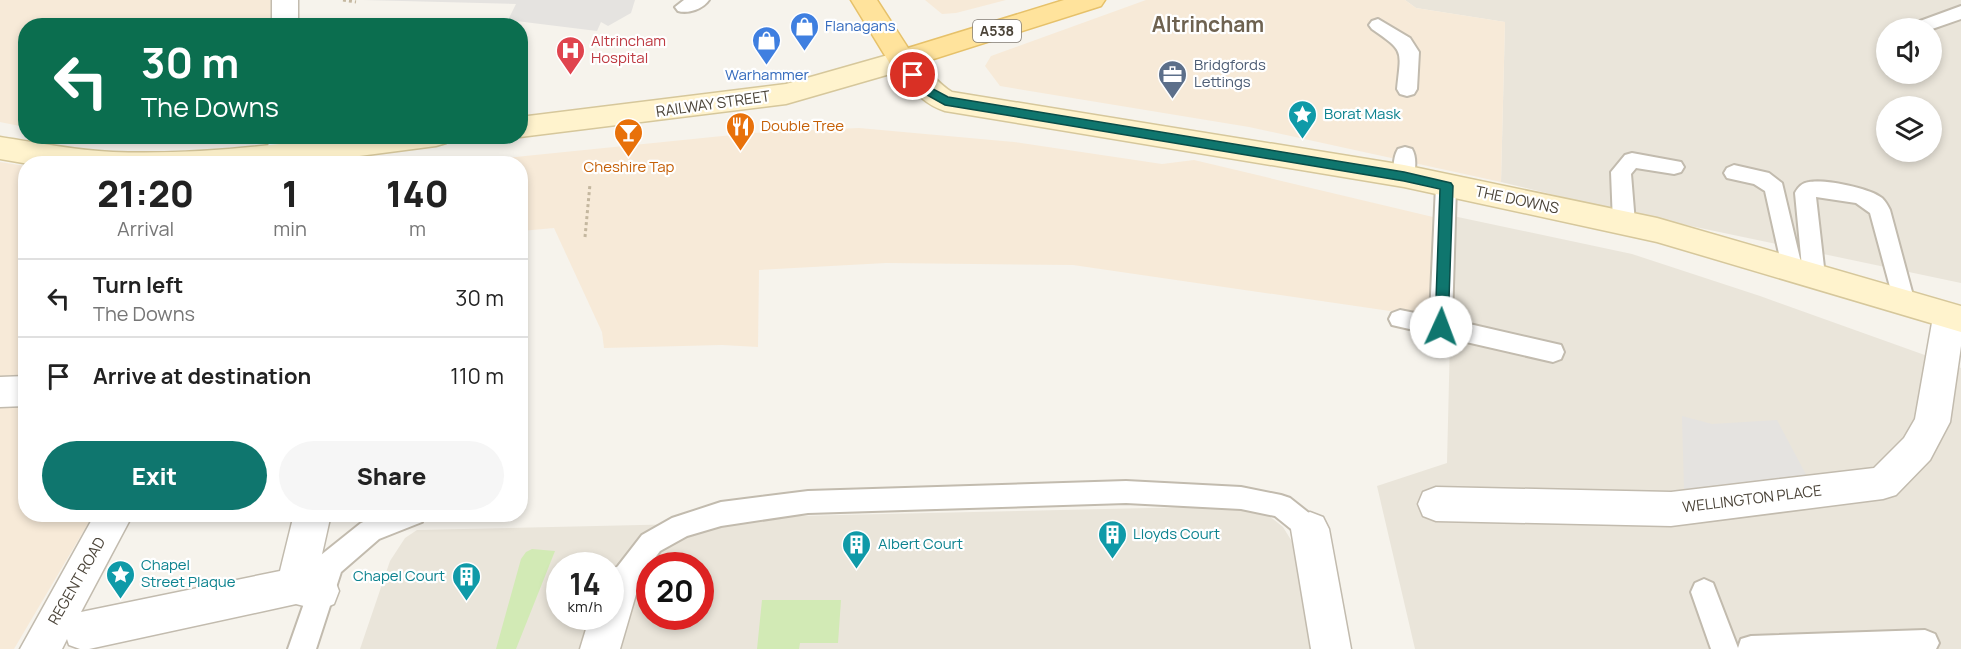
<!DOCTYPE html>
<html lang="en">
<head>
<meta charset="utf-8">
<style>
	body { margin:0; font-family:Manrope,sans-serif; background:#f6f6f6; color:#222; height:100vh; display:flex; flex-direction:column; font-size:22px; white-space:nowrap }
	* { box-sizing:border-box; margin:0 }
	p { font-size:20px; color:#767676 }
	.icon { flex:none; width:33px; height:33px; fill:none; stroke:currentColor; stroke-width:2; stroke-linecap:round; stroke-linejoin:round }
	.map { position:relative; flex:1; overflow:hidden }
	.drawer { position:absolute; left:18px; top:156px; width:510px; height:366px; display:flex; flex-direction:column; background:#fff; border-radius:24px; box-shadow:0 3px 9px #0003 }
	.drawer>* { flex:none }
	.hud { position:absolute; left:18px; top:18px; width:510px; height:126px; border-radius:24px; box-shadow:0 3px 9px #0003; background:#0b6e4f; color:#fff; overflow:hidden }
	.buttons { position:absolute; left:1876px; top:18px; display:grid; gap:12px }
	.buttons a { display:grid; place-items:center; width:66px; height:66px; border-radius:50%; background:#fff; box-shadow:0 3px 9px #0003; font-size:30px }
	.speed { position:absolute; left:546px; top:552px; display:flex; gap:12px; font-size:30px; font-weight:700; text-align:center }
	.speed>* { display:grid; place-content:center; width:78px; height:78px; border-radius:50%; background:#fff; box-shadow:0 3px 9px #0003; line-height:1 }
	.speed small { font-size:15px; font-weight:400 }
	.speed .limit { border:9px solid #d22; background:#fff; color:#111 }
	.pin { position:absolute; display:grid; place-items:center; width:51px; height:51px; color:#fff; margin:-26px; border:3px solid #fff; border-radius:50%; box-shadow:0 2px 6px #0007 }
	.me { position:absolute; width:66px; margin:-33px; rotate:2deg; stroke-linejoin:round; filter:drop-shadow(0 0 4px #0008) }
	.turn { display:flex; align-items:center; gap:21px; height:126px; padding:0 24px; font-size:27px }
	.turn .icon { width:78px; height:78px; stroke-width:2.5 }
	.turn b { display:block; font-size:42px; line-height:51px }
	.eta { display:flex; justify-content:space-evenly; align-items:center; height:102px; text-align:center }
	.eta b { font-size:36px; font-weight:800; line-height:42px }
	.cta { display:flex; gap:12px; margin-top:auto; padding:12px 24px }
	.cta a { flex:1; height:69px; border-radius:36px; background:#0f766e; color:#fff; font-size:24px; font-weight:800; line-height:69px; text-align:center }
	.cta a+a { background:#f6f6f6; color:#222 }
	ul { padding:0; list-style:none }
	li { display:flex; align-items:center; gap:18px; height:78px; padding:0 24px; border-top:2px solid #e0e0e0 }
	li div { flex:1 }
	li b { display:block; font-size:22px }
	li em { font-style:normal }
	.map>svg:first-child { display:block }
</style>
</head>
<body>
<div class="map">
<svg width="1961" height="649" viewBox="0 0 1961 649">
	<rect width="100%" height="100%" fill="#f6f3ec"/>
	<!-- residential -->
	<path fill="#eae5da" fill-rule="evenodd" d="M1405 0H1961V283L1624 212 1501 182 1505 22 1416 8ZM1887 28H1932V74H1887ZM1887 106H1932V152H1887Z
		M1453 216 1632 254 1760 296 1961 368V649H1415L1377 486 1447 463Z
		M1238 506 1262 512 1273 519 1283 527 1296 548 1319 649H360L390 561 405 538 417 530 729 523 796 516ZM560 566H610V616H560ZM650 566H700V616H650Z"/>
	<!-- commercial -->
	<path fill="#f7ead8" d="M0 0H277L276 25 26 26 25 127 0 122Z
		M925 0H1006L956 13 942 14Z
		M1146 0H1405L1416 8 1505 22 1501 182 1249 127 1000 86 985 66 991 56Z
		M859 128 1014 142 1162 164 1194 160 1433 217 1431 317 1073 265 886 263 759 270 758 347 722 345 604 348 602 332 554 228 521 231 520 164H447L752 133Z
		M69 137V136L208 137 177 140Z
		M0 162 25 166 26 514 93 515 14 649H0Z"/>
	<!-- green -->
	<path fill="#d2eab5" d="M532 549 555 551 516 649H496L521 559 526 552Z
		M762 600H841L838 643H800L799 649H757Z"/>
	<!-- parking -->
	<path fill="#e5e3e0" d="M363 0H635L631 13 608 26 601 22 597 31 508 20 516 4Z
		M1682 416 1712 424 1777 420 1810 482 1684 491Z"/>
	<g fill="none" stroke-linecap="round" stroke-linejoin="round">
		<defs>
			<path id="lane" d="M684 0H709C703 9 688 14 678 11L675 7Z
				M1961 6V19L1932 29 1919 28 1917 25 1920 21Z
				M1378 19 1410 38 1419 52 1417 89 1414 94 1407 96 1400 94 1397 89C1401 49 1405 52 1372 29L1369 25 1372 21Z
				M1405 147 1412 149C1417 157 1416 173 1411 181L1404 184 1397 181C1392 173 1393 157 1398 149Z
				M1632 153 1681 162 1684 167 1681 172 1674 174 1636 168 1631 174 1635 223 1631 229 1624 231 1617 229 1613 223 1611 172 1625 155Z
				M1734 165 1769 173 1782 183 1802 267 1795 193C1798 187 1802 183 1809 182 1825 179 1870 188 1882 198 1886 202 1888 206 1890 210L1915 303 1912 309 1904 312 1896 309 1870 213 1856 203 1816 197 1825 276 1822 282 1814 285 1806 282 1803 271 1800 276 1792 279 1784 276 1765 191 1754 184 1727 178 1724 173 1727 168Z
				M1446 178 1453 181 1456 186 1452 320 1561 345 1564 352 1561 359 1553 362 1392 325 1389 319 1392 313 1400 310 1430 316 1436 186 1439 181Z
				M1126 481 1241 487 1281 495 1290 498 1319 521 1323 529 1319 537 1310 541 1301 537 1275 516 1241 509 1126 503 808 513 721 526 687 536 660 551 629 593 620 597 610 592 611 575 642 535 672 518 721 502 808 491Z
				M382 514H425L422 522 379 539 341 572 316 649H288L321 555 361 523Z
				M1704 579 1713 583 1738 648 1741 639 1751 636 1925 630 1935 634 1939 643 1936 649H1711L1691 592 1695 583Z"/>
			<path id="street" d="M272 0H298V26H272Z
				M270 136H299L295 164H265Z
				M1949 304 1961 308V346L1950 422 1930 460 1896 495 1883 499 1671 526 1436 521 1423 516 1418 504 1423 492 1436 487 1671 492 1874 468 1904 438 1915 419 1933 317 1937 308Z
				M26 376V406L0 407V377Z
				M1310 512 1323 517 1329 529 1351 649H1311L1291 529 1297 517Z
				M95 514H133L81 612 280 571 294 514H331L318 572 334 578 339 591 334 604 320 610 296 604 89 649H80L69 645 67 639 62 649H20Z
				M620 566 634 571 639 584 620 649H580L590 616H610V569Z"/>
			<path id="secondary" d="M902 51C920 56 933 81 952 92L1404 165 1657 218 1961 306V332L1657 242 1404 187 945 111C923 104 911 88 897 72L786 104 520 137 517 136H520V117L786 84Z
				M346 136H450L446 143 436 146 298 164H29L0 159V137C38 143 75 150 113 152 191 155 269 146 346 136Z"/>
			<path id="primary" d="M851 0H877L908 48 1064 0H1105L1101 6 902 69 892 67Z"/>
		</defs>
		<!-- lane casing -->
		<use href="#lane" stroke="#c2bbae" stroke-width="4"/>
		<!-- street casing -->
		<use href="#street" stroke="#c2bbae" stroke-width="3"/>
		<!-- secondary casing -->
		<use href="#secondary" stroke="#d6c79b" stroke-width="3"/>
		<!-- primary casing -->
		<use href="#primary" stroke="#e6c16a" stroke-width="3"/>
		<!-- path -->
		<path stroke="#c4b79f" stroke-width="3" stroke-dasharray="3 3" stroke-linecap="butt" d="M343 0 356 2
			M585 237 590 184"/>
		<!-- lane -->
		<use href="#lane" fill="#fff" fill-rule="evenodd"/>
		<!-- street -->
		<use href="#street" fill="#fff" fill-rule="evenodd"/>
		<!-- secondary -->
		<use href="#secondary" fill="#fff3cd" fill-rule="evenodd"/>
		<!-- primary -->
		<use href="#primary" fill="#ffe39c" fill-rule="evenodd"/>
	</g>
	<!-- route -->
	<path fill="#0f766e" stroke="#0a4d48" stroke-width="1.5" d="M913 71 933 89 948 97 1404 172 1451 183 1453 186 1448 327 1441 333 1435 327 1440 189 1404 181 945 105 925 94 909 78V72Z"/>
	<!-- icons -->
	<defs>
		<symbol id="shop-pin" viewBox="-11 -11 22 30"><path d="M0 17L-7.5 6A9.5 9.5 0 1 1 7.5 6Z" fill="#3f7fe0" stroke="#fff"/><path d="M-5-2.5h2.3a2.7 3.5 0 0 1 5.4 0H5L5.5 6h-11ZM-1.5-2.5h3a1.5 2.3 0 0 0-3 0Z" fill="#fff"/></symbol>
		<symbol id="hospital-pin" viewBox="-11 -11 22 30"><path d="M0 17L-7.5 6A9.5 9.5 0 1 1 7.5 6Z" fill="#e0444e" stroke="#fff"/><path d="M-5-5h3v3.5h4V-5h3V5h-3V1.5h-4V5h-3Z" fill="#fff"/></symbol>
		<symbol id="office-pin" viewBox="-11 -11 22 30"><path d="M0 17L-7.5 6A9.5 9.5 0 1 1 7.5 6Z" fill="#5c6f8a" stroke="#fff"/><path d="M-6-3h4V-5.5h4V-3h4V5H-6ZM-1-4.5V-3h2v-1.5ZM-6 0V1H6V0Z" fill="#fff"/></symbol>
		<symbol id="sight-pin" viewBox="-11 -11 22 30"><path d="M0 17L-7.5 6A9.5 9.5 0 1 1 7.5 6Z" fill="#0f9aa8" stroke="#fff"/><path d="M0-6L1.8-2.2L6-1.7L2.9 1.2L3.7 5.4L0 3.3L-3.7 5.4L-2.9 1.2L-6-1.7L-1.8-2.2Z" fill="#fff"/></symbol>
		<symbol id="restaurant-pin" viewBox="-11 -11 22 30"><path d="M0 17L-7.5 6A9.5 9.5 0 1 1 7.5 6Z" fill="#e8710a" stroke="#fff"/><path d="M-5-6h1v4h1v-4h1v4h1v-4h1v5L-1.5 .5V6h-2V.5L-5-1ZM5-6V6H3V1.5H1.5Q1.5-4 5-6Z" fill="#fff"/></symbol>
		<symbol id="bar-pin" viewBox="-11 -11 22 30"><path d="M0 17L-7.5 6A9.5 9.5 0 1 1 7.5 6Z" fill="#e8710a" stroke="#fff"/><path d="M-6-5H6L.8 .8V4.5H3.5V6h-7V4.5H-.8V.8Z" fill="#fff"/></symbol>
		<symbol id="building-pin" viewBox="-11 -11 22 30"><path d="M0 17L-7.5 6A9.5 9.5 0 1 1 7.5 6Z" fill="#0f9aa8" stroke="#fff"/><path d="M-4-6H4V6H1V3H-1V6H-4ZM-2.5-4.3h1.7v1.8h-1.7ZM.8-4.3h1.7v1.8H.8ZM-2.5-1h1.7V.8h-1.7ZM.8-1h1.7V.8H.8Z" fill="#fff"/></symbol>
	</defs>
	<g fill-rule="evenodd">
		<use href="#shop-pin" x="788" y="10" width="33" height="45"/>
		<use href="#shop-pin" x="750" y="24" width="33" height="45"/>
		<use href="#hospital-pin" x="554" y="34" width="33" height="45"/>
		<use href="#office-pin" x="1156" y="58" width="33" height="45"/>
		<use href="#sight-pin" x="1286" y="98" width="33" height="45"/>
		<use href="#restaurant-pin" x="724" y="110" width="33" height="45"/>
		<use href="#bar-pin" x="612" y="116" width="33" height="45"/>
		<use href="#building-pin" x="1096" y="518" width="33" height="45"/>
		<use href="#building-pin" x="840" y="528" width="33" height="45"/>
		<use href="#sight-pin" x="104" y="558" width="33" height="45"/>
		<use href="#building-pin" x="450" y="560" width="33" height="45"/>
	</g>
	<g text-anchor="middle" stroke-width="4.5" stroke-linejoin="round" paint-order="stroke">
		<!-- shield labels -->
		<rect fill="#fff" stroke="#817c74" stroke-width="1.5" x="973" y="20" width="48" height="22" rx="4.5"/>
		<g font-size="14" font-weight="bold" fill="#4b4439">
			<text x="997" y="36">A538</text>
		</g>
		<!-- shop labels -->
		<g font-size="15" fill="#366cbe" stroke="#fff" text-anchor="start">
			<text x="825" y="31">Flanagans</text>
			<text x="767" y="80" text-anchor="middle">Warhammer</text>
		</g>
		<!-- health labels -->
		<g font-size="15" fill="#be3a42" stroke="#fff" text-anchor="start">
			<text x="591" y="46">Altrincham<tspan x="591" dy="17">Hospital</tspan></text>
		</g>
		<!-- service labels -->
		<g font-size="15" fill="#4e5e75" stroke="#fff" text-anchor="start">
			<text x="1194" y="70">Bridgfords<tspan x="1194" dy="17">Lettings</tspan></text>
		</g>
		<!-- street labels -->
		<g font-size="15" fill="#4b4439" stroke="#fff">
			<text transform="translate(713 104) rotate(-8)" y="5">RAILWAY STREET</text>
			<text transform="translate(1517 200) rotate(12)" y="5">THE DOWNS</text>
			<text transform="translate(1752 499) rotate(-7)" y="5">WELLINGTON PLACE</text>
			<text transform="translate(77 581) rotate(-60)" y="5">REGENT ROAD</text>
		</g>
		<!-- culture labels -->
		<g font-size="15" fill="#0d838f" stroke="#fff" text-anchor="start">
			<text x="1324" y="119">Borat Mask</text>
			<text x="1133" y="539">Lloyds Court</text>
			<text x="878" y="549">Albert Court</text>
			<text x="141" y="570">Chapel<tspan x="141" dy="17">Street Plaque</tspan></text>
			<text x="445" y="581" text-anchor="end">Chapel Court</text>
		</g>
		<!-- food labels -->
		<g font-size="15" fill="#c56008" stroke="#fff" text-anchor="start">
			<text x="761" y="131">Double Tree</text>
			<text x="629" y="172" text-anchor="middle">Cheshire Tap</text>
		</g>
		<!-- district labels -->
		<g font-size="21" font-weight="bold" fill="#6e6250" stroke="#fff">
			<text x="1208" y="32">Altrincham</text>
		</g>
	</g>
</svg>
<div class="buttons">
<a><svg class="icon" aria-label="sound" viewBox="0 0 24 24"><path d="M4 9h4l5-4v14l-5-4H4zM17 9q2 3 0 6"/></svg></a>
<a><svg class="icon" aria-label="layers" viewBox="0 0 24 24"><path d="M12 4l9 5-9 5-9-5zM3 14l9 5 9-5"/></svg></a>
</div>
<div class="speed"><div>14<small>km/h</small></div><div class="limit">20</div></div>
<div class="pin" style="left:913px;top:75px;background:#d93025"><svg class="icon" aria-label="arrive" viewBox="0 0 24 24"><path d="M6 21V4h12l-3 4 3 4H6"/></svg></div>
<svg class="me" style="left:1441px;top:327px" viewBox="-20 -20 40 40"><circle r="19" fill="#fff"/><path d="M0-13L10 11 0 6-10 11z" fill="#0f766e"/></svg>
<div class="hud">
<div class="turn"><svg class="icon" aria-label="left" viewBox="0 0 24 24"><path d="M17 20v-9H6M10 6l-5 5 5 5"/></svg><div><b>30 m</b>The Downs</div></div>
</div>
<section class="drawer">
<div class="eta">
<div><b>21:20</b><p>Arrival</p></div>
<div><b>1</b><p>min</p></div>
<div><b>140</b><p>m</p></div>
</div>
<ul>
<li><svg class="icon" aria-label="left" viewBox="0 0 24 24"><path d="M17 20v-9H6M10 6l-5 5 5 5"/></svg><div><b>Turn left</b><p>The Downs</p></div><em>30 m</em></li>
<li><svg class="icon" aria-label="arrive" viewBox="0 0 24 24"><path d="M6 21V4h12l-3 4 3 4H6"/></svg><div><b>Arrive at destination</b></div><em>110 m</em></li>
</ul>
<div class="cta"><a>Exit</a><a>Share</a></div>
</section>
</div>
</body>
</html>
